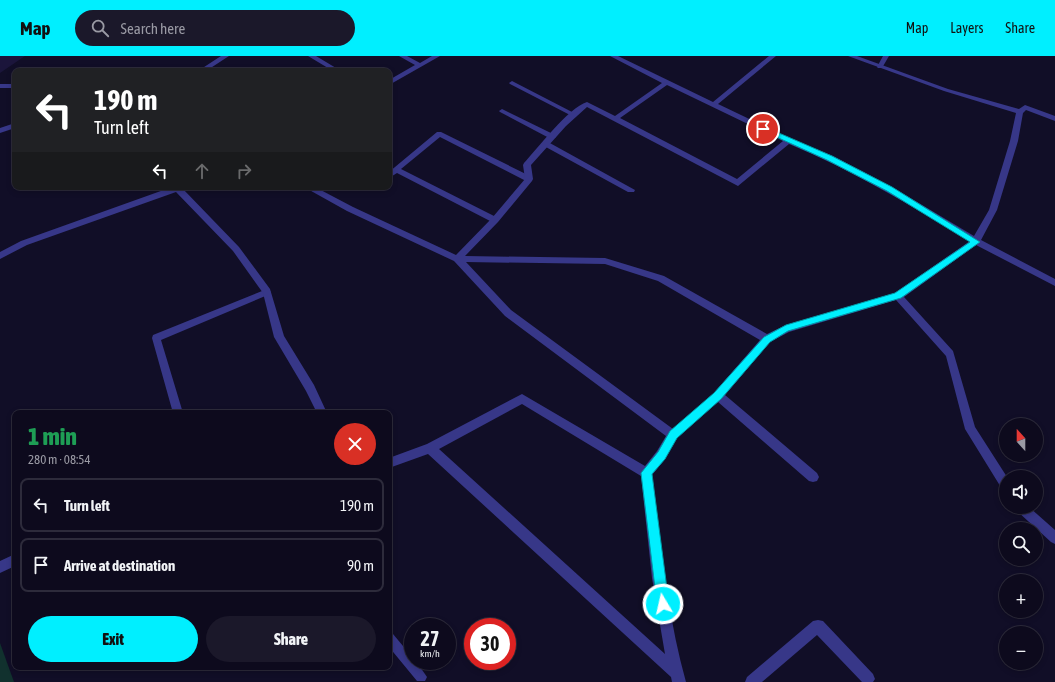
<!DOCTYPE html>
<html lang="en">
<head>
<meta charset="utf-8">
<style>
	body { margin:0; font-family:"Asap Condensed",sans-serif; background:#1b182a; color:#f1f3f6; height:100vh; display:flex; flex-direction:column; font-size:15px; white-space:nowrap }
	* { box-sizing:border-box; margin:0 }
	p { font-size:13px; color:#9a9aa4 }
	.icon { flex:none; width:22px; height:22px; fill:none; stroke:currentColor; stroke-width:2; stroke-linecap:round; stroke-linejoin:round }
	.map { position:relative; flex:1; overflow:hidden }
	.sheet { position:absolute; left:12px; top:354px; width:380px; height:260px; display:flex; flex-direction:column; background:#0d0a1d; border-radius:8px; box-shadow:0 2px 6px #0003,0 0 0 1px #2d2b3b }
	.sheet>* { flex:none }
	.guide { position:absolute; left:12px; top:12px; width:380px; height:122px; border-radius:8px; box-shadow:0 2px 6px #0003,0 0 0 1px #2d2b3b; background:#202124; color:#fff; overflow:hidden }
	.needle { width:26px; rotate:339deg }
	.fabs { position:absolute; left:999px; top:362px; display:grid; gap:8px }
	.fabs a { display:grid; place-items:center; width:44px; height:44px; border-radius:50%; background:#0d0a1d; box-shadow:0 2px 6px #0003,0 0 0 1px #2d2b3b; font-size:20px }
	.speed { position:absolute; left:404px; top:562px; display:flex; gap:8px; font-size:20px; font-weight:700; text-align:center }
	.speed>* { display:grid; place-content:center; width:52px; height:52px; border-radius:50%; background:#0d0a1d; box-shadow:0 2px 6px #0003,0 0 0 1px #2d2b3b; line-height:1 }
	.speed small { font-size:10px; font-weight:400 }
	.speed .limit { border:6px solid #d22; background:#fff; color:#111 }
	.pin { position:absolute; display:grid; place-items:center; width:34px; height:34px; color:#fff; margin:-17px; border:2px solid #fff; border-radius:50%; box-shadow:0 1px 4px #0007 }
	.me { position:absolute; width:44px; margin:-22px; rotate:351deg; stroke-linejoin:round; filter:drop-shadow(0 0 3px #0008) }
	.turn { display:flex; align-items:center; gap:14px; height:84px; padding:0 16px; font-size:18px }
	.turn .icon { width:52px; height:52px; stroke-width:2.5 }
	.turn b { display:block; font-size:28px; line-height:34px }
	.lanes { display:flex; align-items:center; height:38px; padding:0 16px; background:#0003; justify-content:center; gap:20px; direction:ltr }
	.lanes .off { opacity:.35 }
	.round { display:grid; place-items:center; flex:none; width:42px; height:42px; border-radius:21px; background:#1b182a }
	.head { display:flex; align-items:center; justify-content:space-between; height:68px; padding:0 16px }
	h1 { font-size:24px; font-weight:800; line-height:30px; color:#1e9e55 }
	.action { display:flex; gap:8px; margin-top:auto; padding:8px 16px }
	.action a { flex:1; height:46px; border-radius:24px; background:#00efff; color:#111; font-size:16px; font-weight:800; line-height:46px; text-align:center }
	.action a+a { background:#1b182a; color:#f1f3f6 }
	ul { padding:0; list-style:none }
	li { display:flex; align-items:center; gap:12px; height:54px; margin:0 8px 6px; padding:0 8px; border:2px solid #2d2b3b; border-radius:8px }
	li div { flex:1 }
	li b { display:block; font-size:15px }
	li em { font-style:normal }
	header { display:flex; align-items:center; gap:24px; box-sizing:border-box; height:56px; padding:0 20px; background:#00efff; color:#111 }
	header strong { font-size:19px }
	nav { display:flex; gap:22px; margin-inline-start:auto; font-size:14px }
	.search { width:280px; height:36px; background:#1b182a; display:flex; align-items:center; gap:10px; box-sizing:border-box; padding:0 14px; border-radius:22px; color:#9a9aa4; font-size:15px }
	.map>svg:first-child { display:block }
</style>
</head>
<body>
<header>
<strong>Map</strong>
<div class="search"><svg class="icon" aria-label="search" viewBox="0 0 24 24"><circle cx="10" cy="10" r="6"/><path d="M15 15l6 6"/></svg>Search here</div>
<nav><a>Map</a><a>Layers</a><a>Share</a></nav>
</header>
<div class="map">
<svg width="1055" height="626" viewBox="0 0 1055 626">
	<rect width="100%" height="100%" fill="#110e27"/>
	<!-- green -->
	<path fill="#11312e" d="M0 587 14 626H0Z"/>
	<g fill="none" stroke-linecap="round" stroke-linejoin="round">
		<!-- service -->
		<path fill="#373788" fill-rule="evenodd" d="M883 0H889L882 12H878L877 11Z
			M512 25 574 57 575 58 574 59H570L510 28 509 27Z
			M502 53 555 79 556 81 553 83H551L500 56 499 55Z
			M437 76H441L532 121V125H526L440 81 401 113 498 162V166H492L397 117 389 122V116Z
			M544 86H548L635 134 634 136H628L544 90Z
			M267 233 271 236 270 238 161 284 183 357H173L152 282 153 279Z
			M389 576 393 578 413 602V605H416L427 621 425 625H417L389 591Z"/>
		<!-- minor -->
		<path fill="#373788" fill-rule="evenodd" d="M221 0H229L206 15H198Z
			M308 0H316L341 15H333Z
			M399 0H407L420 7 432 0H440L389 29V24L415 9Z
			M610 0H618L713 46 769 0H776L718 48 791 83 833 100 892 131 974 180 989 154 1010 85 1016 57 944 35 848 0H857L948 33 1019 53 1025 49 1055 60V65L1026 54 1023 57 1018 85 997 154 981 184 1055 223V230L976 189 904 241 953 295 975 371 1007 421H1006V434L1002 433 965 373 946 300 896 244 789 276 770 286 725 339 817 417 819 421 817 425 813 426 809 425 718 346 677 382 665 403 652 419C661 488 667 558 686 626H672L671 621 428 398 389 412V402L427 388 522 338 645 410 657 395 666 380 505 260 454 205 347 155 304 131H315L353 151 456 199 492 162 525 123 523 109 524 107C538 92 568 52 587 46L615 60 662 27ZM667 29 783 85 737 123 620 62ZM587 51 738 130 789 88C853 114 911 150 970 185L895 237 786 269 767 278 664 220 605 202 465 200 498 166 532 125 533 123 531 109 566 70ZM466 206 605 208 658 225 760 284 714 337 673 373 511 254ZM522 348 641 420 652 522 665 598 439 393Z
			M0 28H15V32H0Z
			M15 67V72L0 77V72Z
			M172 131H184L183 133 239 191 270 233 284 280 314 329 327 357H317L306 335 274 281 263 237 233 195 176 136 27 189 0 203V196L21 185Z
			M1015 451H1029L1055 474V488L1051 486 1017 455Z
			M15 498V510L0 517V505Z
			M818 564 823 565 873 618 875 623 873 626H862L817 579 762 626H745L747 621 813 565Z"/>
	</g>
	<!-- shaded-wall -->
	<path fill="#1b153b" d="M0 0H25L0 17Z"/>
	<!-- route -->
	<path fill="#00efff" stroke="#009ba6" d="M761 71H765L832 100 892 131 980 186 901 242 788 275 770 286 721 343 677 382 665 403 652 418 669 548 667 552 663 554 659 552 657 548 641 417 658 396 670 375 714 337 764 281 786 269 895 237 970 186 887 135 827 104 761 74Z"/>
</svg>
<div class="fabs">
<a><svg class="needle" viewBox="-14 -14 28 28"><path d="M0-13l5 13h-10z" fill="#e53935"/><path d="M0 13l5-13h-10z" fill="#9a9aa4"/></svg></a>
<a><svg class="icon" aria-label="sound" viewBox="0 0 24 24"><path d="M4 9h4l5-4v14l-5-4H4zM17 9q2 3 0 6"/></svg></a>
<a><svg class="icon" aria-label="search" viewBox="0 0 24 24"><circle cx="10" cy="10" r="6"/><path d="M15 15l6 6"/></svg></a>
<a>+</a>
<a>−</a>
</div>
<div class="speed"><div>27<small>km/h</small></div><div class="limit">30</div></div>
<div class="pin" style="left:763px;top:73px;background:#d93025"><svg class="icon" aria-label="arrive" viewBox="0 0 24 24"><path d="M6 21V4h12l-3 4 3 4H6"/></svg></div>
<svg class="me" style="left:663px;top:548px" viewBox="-20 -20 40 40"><circle r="17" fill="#00efff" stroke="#fff" stroke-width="3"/><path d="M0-11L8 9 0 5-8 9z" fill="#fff"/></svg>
<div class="guide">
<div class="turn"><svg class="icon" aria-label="left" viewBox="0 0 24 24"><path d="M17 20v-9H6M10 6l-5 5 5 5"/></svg><div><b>190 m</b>Turn left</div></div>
<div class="lanes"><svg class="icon" aria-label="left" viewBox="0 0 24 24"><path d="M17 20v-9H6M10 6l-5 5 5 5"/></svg><svg class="icon off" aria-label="ahead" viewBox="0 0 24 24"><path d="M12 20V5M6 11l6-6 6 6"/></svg><svg class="icon off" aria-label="right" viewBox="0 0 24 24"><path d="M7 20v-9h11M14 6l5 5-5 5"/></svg></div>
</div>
<section class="sheet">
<div class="head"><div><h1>1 min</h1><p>280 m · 08:54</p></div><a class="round" style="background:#d93025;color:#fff"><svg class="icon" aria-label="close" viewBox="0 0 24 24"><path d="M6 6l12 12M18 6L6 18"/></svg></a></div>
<ul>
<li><svg class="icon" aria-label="left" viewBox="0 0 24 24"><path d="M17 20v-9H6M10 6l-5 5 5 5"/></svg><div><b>Turn left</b></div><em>190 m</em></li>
<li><svg class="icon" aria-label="arrive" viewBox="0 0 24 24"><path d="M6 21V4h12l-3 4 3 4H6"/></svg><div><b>Arrive at destination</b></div><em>90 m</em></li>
</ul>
<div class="action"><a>Exit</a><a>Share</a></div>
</section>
</div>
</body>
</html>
